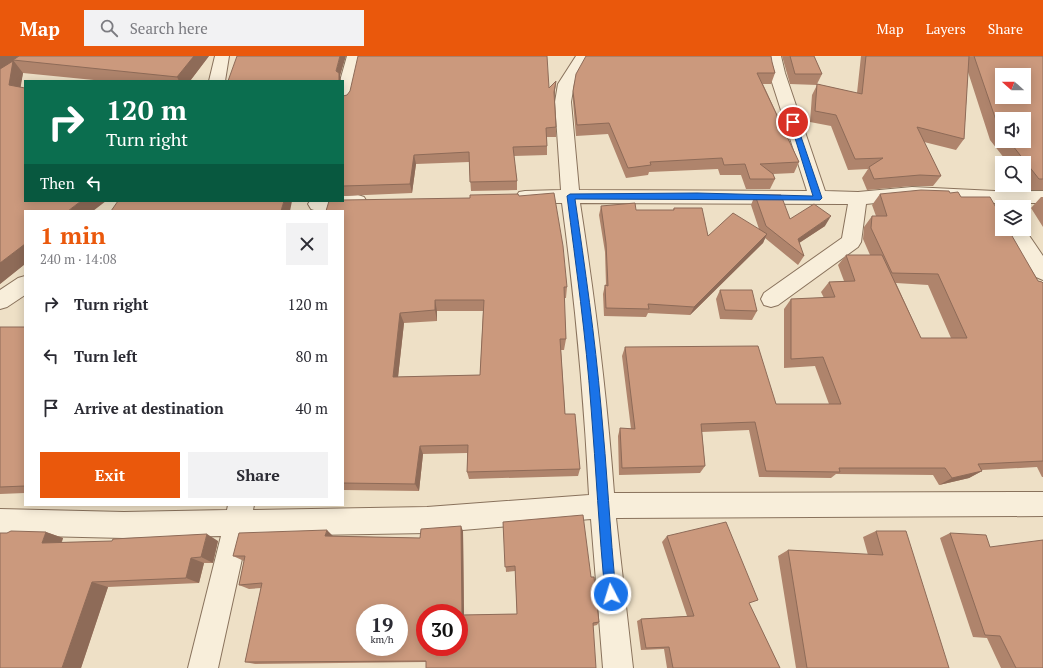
<!DOCTYPE html>
<html lang="en">
<head>
<meta charset="utf-8">
<style>
	body { margin:0; font-family:"PT Serif",serif; background:#f2f2f3; color:#2b2b33; height:100vh; display:flex; flex-direction:column; font-size:15px; white-space:nowrap }
	* { box-sizing:border-box; margin:0 }
	p { font-size:13px; color:#7c7c81 }
	.icon { flex:none; width:22px; height:22px; fill:none; stroke:currentColor; stroke-width:2; stroke-linecap:round; stroke-linejoin:round }
	.map { position:relative; flex:1; overflow:hidden }
	.panel { position:absolute; left:24px; top:154px; width:320px; height:296px; display:flex; flex-direction:column; background:#fff; border-radius:0px; box-shadow:0 2px 10px #0003 }
	.panel>* { flex:none }
	.top-card { position:absolute; left:24px; top:24px; width:320px; height:122px; border-radius:0px; box-shadow:0 2px 10px #0003; background:#0b6e4f; color:#fff; overflow:hidden }
	.needle { width:26px; rotate:291deg }
	.controls { position:absolute; left:995px; top:12px; display:grid; gap:8px }
	.controls a { display:grid; place-items:center; width:36px; height:36px; border-radius:0px; background:#fff; box-shadow:0 2px 10px #0003; font-size:20px }
	.speed { position:absolute; left:356px; top:548px; display:flex; gap:8px; font-size:20px; font-weight:700; text-align:center }
	.speed>* { display:grid; place-content:center; width:52px; height:52px; border-radius:50%; background:#fff; box-shadow:0 2px 10px #0003; line-height:1 }
	.speed small { font-size:10px; font-weight:400 }
	.speed .limit { border:6px solid #d22; background:#fff; color:#111 }
	.pin { position:absolute; display:grid; place-items:center; width:34px; height:34px; color:#fff; margin:-17px; border:2px solid #fff; border-radius:50%; box-shadow:0 1px 4px #0007 }
	.me { position:absolute; width:44px; margin:-22px; rotate:355deg; stroke-linejoin:round; filter:drop-shadow(0 0 3px #0008) }
	.turn { display:flex; align-items:center; gap:14px; height:84px; padding:0 16px; font-size:18px }
	.turn .icon { width:52px; height:52px; stroke-width:2.5 }
	.turn b { display:block; font-size:28px; line-height:34px }
	.then { display:flex; align-items:center; height:38px; padding:0 16px; background:#0003; gap:8px; font-size:15px }
	.round { display:grid; place-items:center; flex:none; width:42px; height:42px; border-radius:0px; background:#f2f2f3 }
	.summary { display:flex; align-items:center; justify-content:space-between; height:68px; padding:0 16px }
	h1 { font-size:24px; font-weight:600; line-height:30px; color:#ea580c }
	.button { display:flex; gap:8px; margin-top:auto; padding:8px 16px }
	.button a { flex:1; height:46px; border-radius:0px; background:#ea580c; color:#fff; font-size:16px; font-weight:600; line-height:46px; text-align:center }
	.button a+a { background:#f2f2f3; color:#2b2b33 }
	ul { padding:0; list-style:none }
	li { display:flex; align-items:center; gap:12px; height:52px; padding:0 16px }
	li div { flex:1 }
	li b { display:block; font-size:15px }
	li em { font-style:normal }
	header { display:flex; align-items:center; gap:24px; box-sizing:border-box; height:56px; padding:0 20px; background:#ea580c; color:#fff }
	header strong { font-size:19px }
	nav { display:flex; gap:22px; margin-inline-start:auto; font-size:14px }
	.search { width:280px; height:36px; background:#f2f2f3; display:flex; align-items:center; gap:10px; box-sizing:border-box; padding:0 14px; border-radius:0px; color:#7c7c81; font-size:15px }
	.map>svg:first-child { display:block }
</style>
</head>
<body>
<header>
<strong>Map</strong>
<div class="search"><svg class="icon" aria-label="search" viewBox="0 0 24 24"><circle cx="10" cy="10" r="6"/><path d="M15 15l6 6"/></svg>Search here</div>
<nav><a>Map</a><a>Layers</a><a>Share</a></nav>
</header>
<div class="map">
<svg width="1043" height="612" viewBox="0 0 1043 612">
	<rect width="100%" height="100%" fill="#eee0c6"/>
	<g fill="none" stroke-linecap="round" stroke-linejoin="round">
		<defs>
			<path id="minor" d="M215 0H229L225 25H209Z
				M347 0H361L351 44 349 47 343 49V25H340Z
				M576 0H590L574 28 571 46 579 134 807 135 769 17 767 0H781L785 17 825 135 858 136 912 131 995 135H1043V147H995L912 143 866 148 861 186 858 191 778 249 771 251 764 249 761 243 764 237 842 182 848 148 580 147C595 244 607 340 614 437L1043 436V460L616 462 633 612H603L591 463 427 477 247 480 218 612H188L221 480 124 482 0 479V453L124 456 227 454 228 449H254L253 454 427 451 589 439C584 341 575 244 562 147H525L519 146 516 141 519 136 525 135 561 134 555 46 558 28Z
				M358 139 364 141 367 146 364 151 317 155 311 153 308 148 310 145H343V140Z
				M1024 172 1043 200V224L1036 221 1006 173H1024Z
				M25 220V239L7 251 0 253V234L18 222Z"/>
		</defs>
		<!-- minor casing -->
		<use href="#minor" stroke="#89725c" stroke-width="2"/>
		<!-- minor -->
		<use href="#minor" fill="#f8eeda" fill-rule="evenodd"/>
	</g>
	<!-- wall -->
	<path fill="#af846c" fill-rule="evenodd" d="M0 0H209L190 25H104L23 17 14 6 23 17 20 31 25 208 0 228Z
		M782 0H814L822 18 817 28 857 37 861 0H1043V134H1029L1024 128V107H1008L990 84 968 16 964 83 956 94 924 86 941 120 933 130H912L867 134 862 122 868 113 848 114 831 70 810 66 812 39 817 29 790 28ZM1002 63 1024 85H1002Z
		M772 6 775 17 771 28H763L799 106 794 117 773 118 775 123 770 133H746L741 119H720L718 113 649 116 648 119 626 122 608 78 576 80 573 46V35Z
		M556 25 554 41 556 71V81H547V99L514 100 517 125V134L471 135 469 106 416 108 412 137 343 140V40L549 32Z
		M950 137 961 141 1038 225 1043 227V421H1042L1037 411 982 414V415L969 422 939 429 933 419 836 418 831 422 759 421 749 374 702 376 705 410 700 417 619 419 618 380 620 372 631 373 622 300 625 291 776 348H829L815 310 784 312V253L791 243 824 242 821 236 829 226 844 225 838 209 846 199H870L863 183 864 171 872 160H876L872 149 880 138ZM896 227 928 229 951 282H921Z
		M755 139 790 163 825 170 799 187 804 200 798 209 765 182 763 187 690 259 648 257 646 261 604 260 603 238 605 229H606L605 196 599 159 601 150 636 154H673L674 152 708 180 759 173 751 149Z
		M519 140 567 231 566 242H564L566 283 564 294H561L565 358 580 413 578 420 469 423 467 416V397L423 398 419 435 343 434V155L470 142ZM437 255H483L480 319 398 321 404 267 437 265Z
		M1041 141H1043V171L1031 152Z
		M720 234 757 255 752 264 720 263 716 243Z
		M0 271H25V437L0 438Z
		M503 466 591 521 599 566 597 569 593 570 426 606 255 608 245 606 261 532 249 533 239 529 244 505 233 500 333 480 420 482 463 475 464 559 517 558 515 515 506 516Z
		M876 475 949 612H796L778 500 788 494 868 499 863 481Z
		M46 476 63 482 62 486 218 485 213 507H204L199 527 108 531 81 612H0Z
		M950 477 1043 612H1001L987 582 973 581 940 482Z
		M667 480 749 548 780 612H667L664 593 641 594 637 565 641 563 687 560 662 486Z"/>
	<!-- shaded-wall -->
	<path fill="#8e6b58" d="M0 0H22L13 4 23 17 19 41 0 17Z
		M194 0H209L190 25H179L177 21Z
		M340 0H346L340 20 341 25H339L336 15Z
		M556 25 555 34 554 46V36Z
		M414 99 416 108 412 137 410 128Z
		M81 145H106L93 155H68Z
		M284 145H292L290 155H281Z
		M831 160 825 170 793 191 798 183Z
		M767 178 763 187 690 259 694 251Z
		M25 188V208L0 228V207Z
		M435 244 437 255V265L435 254Z
		M400 257 404 267 397 330 393 321Z
		M420 390 423 398 419 435 415 428Z
		M982 415 969 422 939 429 952 422Z
		M461 470 463 475 464 562 462 559Z
		M327 474 333 480 332 486 325 480Z
		M46 476 63 482 59 492 42 487Z
		M207 478 218 485 213 507 201 501Z
		M191 502 204 507 199 527 186 522Z
		M92 526 108 531 81 612H62Z"/>
	<!-- building -->
	<path fill="#cb997d" stroke="#8e6b58" fill-rule="evenodd" d="M19 0H194L177 21 13 4Z
		M237 0H340L336 15 339 17V25H228Z
		M358 0H547L549 32 556 25 554 36 556 71 546 72 547 90 513 91 517 125 470 126 469 96 414 99 410 128 343 130V40L347 39 350 35Z
		M586 0H771L772 6 775 17H757L799 106 760 108 773 118 775 123H750L745 108 724 109 722 102 650 106 651 109 628 112 609 67 577 69 573 35 576 18Z
		M790 0H814L822 18H795Z
		M866 0H969L964 83 917 71 941 120 920 119 874 123 869 111 883 102 855 103 836 59 815 55 817 28 862 38Z
		M974 0H1043V123H1039L1009 85H1024V63H1002V76L999 73ZM1002 19H1024V41H1002Z
		M13 5 9 29 25 32V145H81L68 155H25V188L0 207V13Z
		M921 134 949 135 950 137 958 136 961 141H990L1002 162V173H1008L1038 225 1042 226 1043 227V405L978 408 982 415 952 422 945 412H839L840 416 766 415 755 366 701 368 705 410 622 412 620 372 635 373 625 291 758 290 776 348H841L823 301 791 303V243L835 241 829 226 855 225 846 199H882L921 282H967L938 218 892 217 871 172 872 160H887L880 138Z
		M554 137 563 190 567 231H564L566 283H560L565 358H575L580 413 467 416 468 389 420 390 415 428 343 427V155H326L329 145H343V144L470 142V139L518 138 519 140ZM435 244H484L480 319 393 321 400 257 435 254Z
		M755 139H781L790 163 814 148 831 160 798 183 804 200 766 170Z
		M118 145H284L281 155H111Z
		M635 147 636 154H674V152H702L708 180 733 157 767 178 694 251 648 248 649 253 606 252 605 229 608 230 606 187 601 150Z
		M720 234H752L757 255 725 254Z
		M0 271H25V430L0 431Z
		M583 459 591 521H594L599 566 593 567 596 612H426V605L245 606 262 527 239 529 245 500H233L239 477 327 474 325 480 420 482 421 473 461 470 462 559 517 558 515 510 505 511 503 466ZM365 557H399V591H365ZM425 557H459V591H425Z
		M726 466 758 544 749 547 780 612H673L669 591 646 592 641 563 694 560 667 480Z
		M11 475 46 476 42 487 112 485 113 483 207 478 201 501 191 502 186 522 92 526 62 612H0V477H7Z
		M876 475H906L949 612H807L788 494 883 499Z
		M950 477 986 479 990 491 1043 484V612H1016L1000 580 985 579Z"/>
	<!-- route -->
	<path fill="#1a73e8" stroke="#114b97" d="M793 64 796 66 822 142 820 144 575 143C585 212 595 281 601 351 607 413 610 476 616 538L615 542 611 544 607 542 605 538C599 476 596 413 591 351 586 281 576 210 567 140L570 138 697 137 813 140 790 66Z"/>
</svg>
<div class="controls">
<a><svg class="needle" viewBox="-14 -14 28 28"><path d="M0-13l5 13h-10z" fill="#e53935"/><path d="M0 13l5-13h-10z" fill="#7c7c81"/></svg></a>
<a><svg class="icon" aria-label="sound" viewBox="0 0 24 24"><path d="M4 9h4l5-4v14l-5-4H4zM17 9q2 3 0 6"/></svg></a>
<a><svg class="icon" aria-label="search" viewBox="0 0 24 24"><circle cx="10" cy="10" r="6"/><path d="M15 15l6 6"/></svg></a>
<a><svg class="icon" aria-label="layers" viewBox="0 0 24 24"><path d="M12 4l9 5-9 5-9-5zM3 14l9 5 9-5"/></svg></a>
</div>
<div class="speed"><div>19<small>km/h</small></div><div class="limit">30</div></div>
<div class="pin" style="left:793px;top:66px;background:#d93025"><svg class="icon" aria-label="arrive" viewBox="0 0 24 24"><path d="M6 21V4h12l-3 4 3 4H6"/></svg></div>
<svg class="me" style="left:611px;top:538px" viewBox="-20 -20 40 40"><circle r="17" fill="#1a73e8" stroke="#fff" stroke-width="3"/><path d="M0-11L8 9 0 5-8 9z" fill="#fff"/></svg>
<div class="top-card">
<div class="turn"><svg class="icon" aria-label="right" viewBox="0 0 24 24"><path d="M7 20v-9h11M14 6l5 5-5 5"/></svg><div><b>120 m</b>Turn right</div></div>
<div class="then">Then<svg class="icon" aria-label="left" viewBox="0 0 24 24"><path d="M17 20v-9H6M10 6l-5 5 5 5"/></svg></div>
</div>
<section class="panel">
<div class="summary"><div><h1>1 min</h1><p>240 m · 14:08</p></div><a class="round"><svg class="icon" aria-label="close" viewBox="0 0 24 24"><path d="M6 6l12 12M18 6L6 18"/></svg></a></div>
<ul>
<li><svg class="icon" aria-label="right" viewBox="0 0 24 24"><path d="M7 20v-9h11M14 6l5 5-5 5"/></svg><div><b>Turn right</b></div><em>120 m</em></li>
<li><svg class="icon" aria-label="left" viewBox="0 0 24 24"><path d="M17 20v-9H6M10 6l-5 5 5 5"/></svg><div><b>Turn left</b></div><em>80 m</em></li>
<li><svg class="icon" aria-label="arrive" viewBox="0 0 24 24"><path d="M6 21V4h12l-3 4 3 4H6"/></svg><div><b>Arrive at destination</b></div><em>40 m</em></li>
</ul>
<div class="button"><a>Exit</a><a>Share</a></div>
</section>
</div>
</body>
</html>
